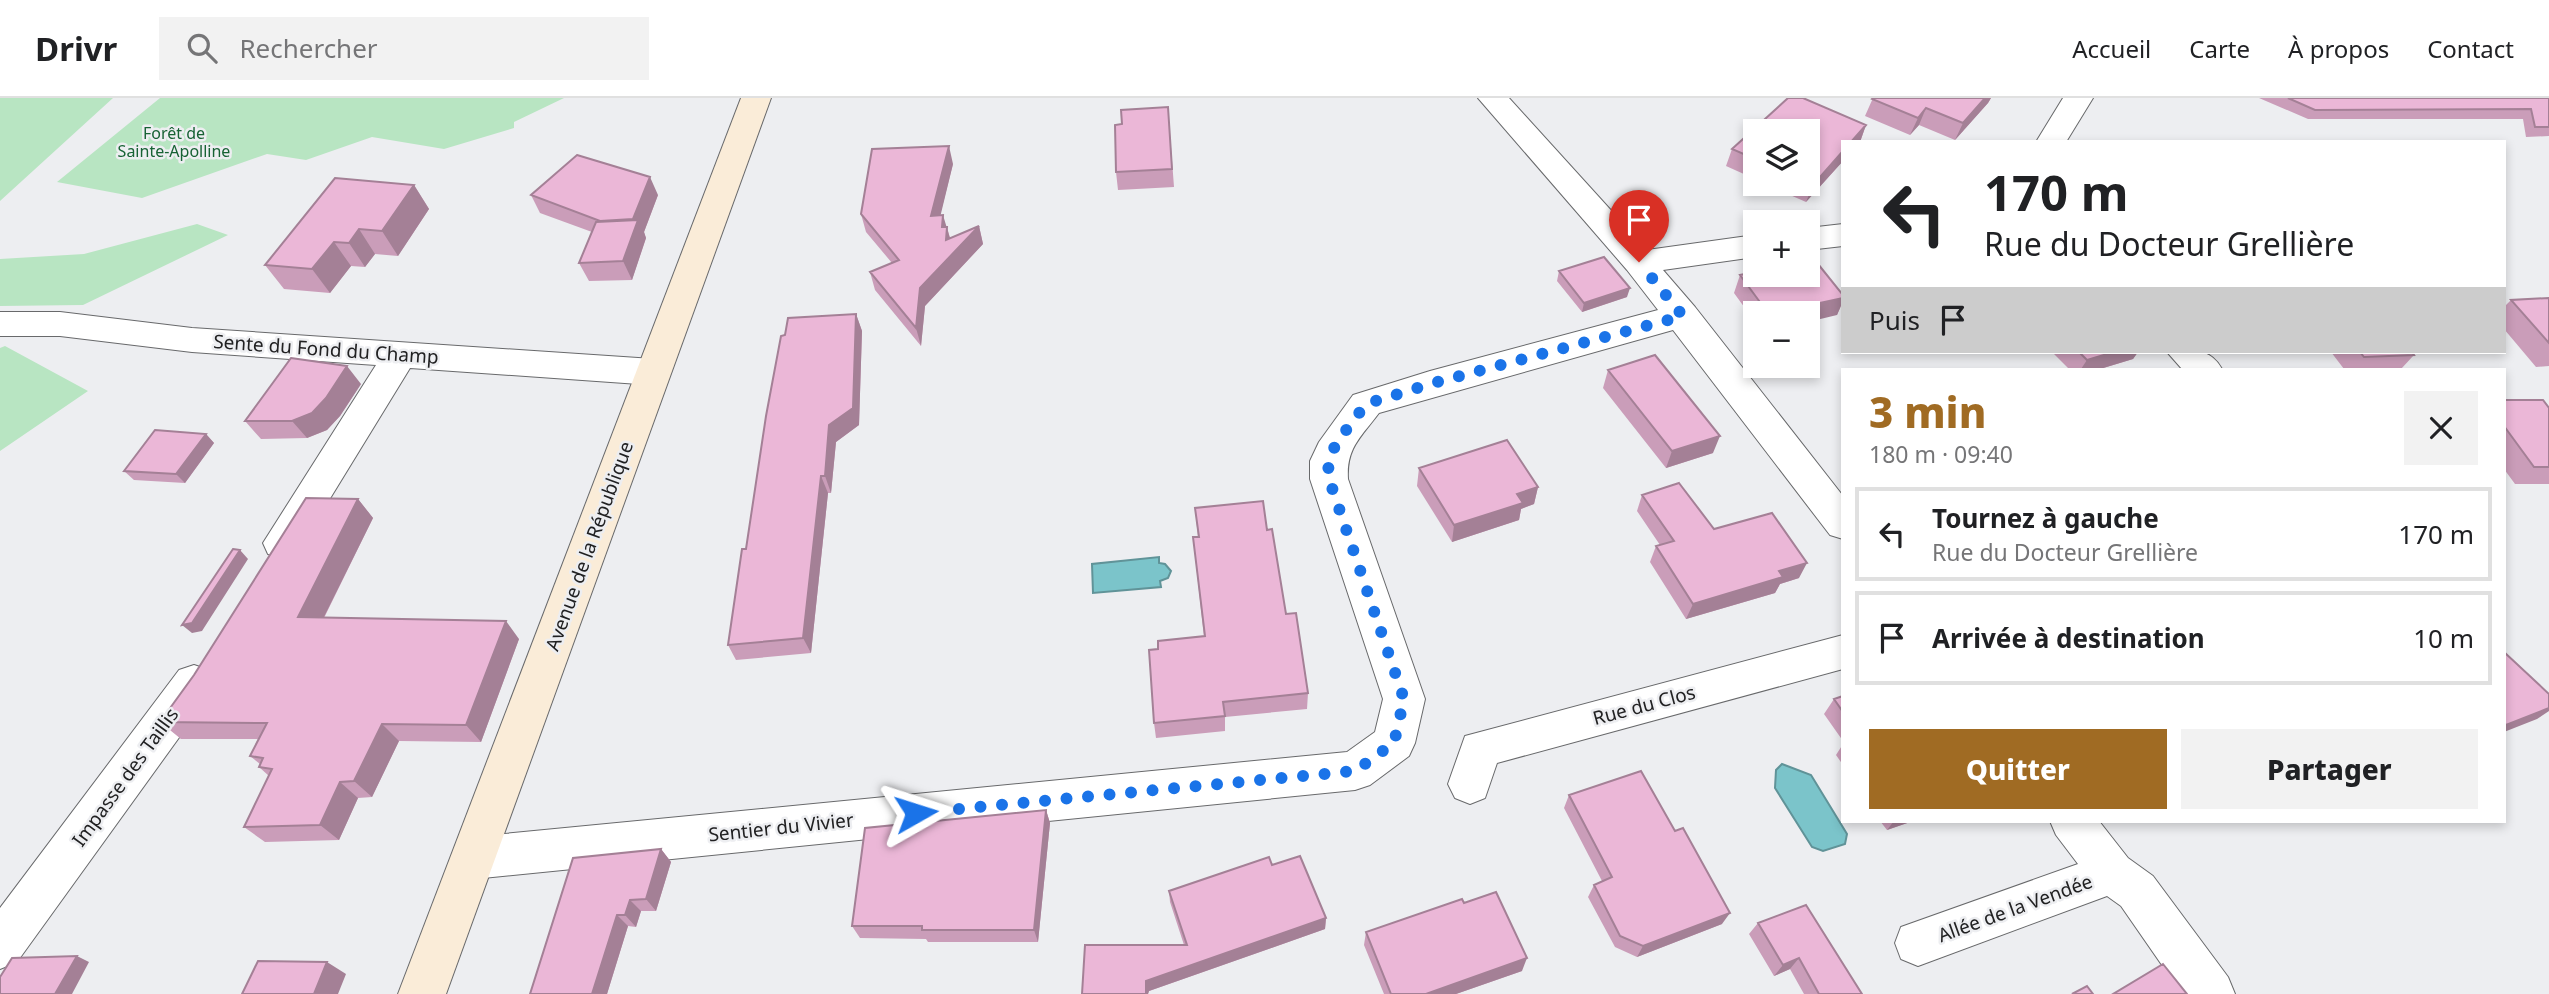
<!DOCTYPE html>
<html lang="fr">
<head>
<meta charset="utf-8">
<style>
	body { margin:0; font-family:"Noto Sans",sans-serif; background:#f2f2f2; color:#202124; height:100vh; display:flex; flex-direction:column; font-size:26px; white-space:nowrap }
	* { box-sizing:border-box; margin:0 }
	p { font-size:23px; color:#757577 }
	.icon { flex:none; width:38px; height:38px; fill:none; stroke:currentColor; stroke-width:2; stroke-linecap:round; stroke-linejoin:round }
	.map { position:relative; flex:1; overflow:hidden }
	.details { position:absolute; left:1841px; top:270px; width:665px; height:455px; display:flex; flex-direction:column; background:#fff; border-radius:0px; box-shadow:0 4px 10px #0003 }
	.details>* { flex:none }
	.top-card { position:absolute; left:1841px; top:42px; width:665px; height:214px; border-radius:0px; box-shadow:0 4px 10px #0003; background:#fff; color:#202124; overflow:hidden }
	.fabs { position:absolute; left:1743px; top:21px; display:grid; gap:14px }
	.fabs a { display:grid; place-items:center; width:77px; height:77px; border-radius:0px; background:#fff; box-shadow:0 4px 10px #0003; font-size:35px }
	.pin { position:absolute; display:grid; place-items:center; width:60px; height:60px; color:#fff; margin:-72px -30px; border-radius:50% 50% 50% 0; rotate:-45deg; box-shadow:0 0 7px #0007 }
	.pin .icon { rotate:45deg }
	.me { position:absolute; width:77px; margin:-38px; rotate:84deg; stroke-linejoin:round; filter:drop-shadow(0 0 5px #0008) }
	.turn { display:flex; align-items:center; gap:24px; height:147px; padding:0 28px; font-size:32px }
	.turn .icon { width:91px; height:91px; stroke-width:2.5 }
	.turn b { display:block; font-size:49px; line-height:60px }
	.then { display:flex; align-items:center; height:66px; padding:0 28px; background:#0003; gap:14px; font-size:26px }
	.round { display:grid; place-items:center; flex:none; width:74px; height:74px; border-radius:0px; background:#f2f2f2 }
	.head { display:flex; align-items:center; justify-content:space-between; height:119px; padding:0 28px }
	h1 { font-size:42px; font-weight:800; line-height:52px; color:#a06b23 }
	.cta { display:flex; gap:14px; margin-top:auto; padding:14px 28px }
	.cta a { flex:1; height:80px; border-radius:0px; background:#a06b23; color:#fff; font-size:28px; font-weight:800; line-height:80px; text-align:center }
	.cta a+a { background:#f2f2f2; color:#202124 }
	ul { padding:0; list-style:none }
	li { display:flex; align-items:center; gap:21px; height:94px; margin:0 14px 10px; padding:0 14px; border:4px solid #e0e0e0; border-radius:0px }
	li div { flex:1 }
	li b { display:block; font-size:26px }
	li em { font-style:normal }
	header { display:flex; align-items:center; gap:42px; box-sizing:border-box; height:98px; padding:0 35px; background:#fff; border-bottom:2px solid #e0e0e0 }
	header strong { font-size:33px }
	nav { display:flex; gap:38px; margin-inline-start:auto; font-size:24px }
	.search { width:490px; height:63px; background:#f2f2f2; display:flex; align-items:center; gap:18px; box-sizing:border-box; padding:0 24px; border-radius:0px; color:#757577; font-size:26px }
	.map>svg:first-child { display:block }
</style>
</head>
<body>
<header>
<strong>Drivr</strong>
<div class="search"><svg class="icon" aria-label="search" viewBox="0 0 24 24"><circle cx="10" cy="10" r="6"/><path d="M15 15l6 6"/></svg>Rechercher</div>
<nav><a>Accueil</a><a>Carte</a><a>À propos</a><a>Contact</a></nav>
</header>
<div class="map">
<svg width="2549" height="896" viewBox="0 0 2549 896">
	<rect width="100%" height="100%" fill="#edeef1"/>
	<!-- green -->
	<path fill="#b8e5c2" d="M0 0H113L0 103Z
		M160 0H564L514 24V30L444 51 372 39 306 62 267 56 142 100 57 84Z
		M197 126 228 137 83 207 0 208V161L84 156Z
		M5 248 88 293 0 353V250Z"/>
	<!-- water -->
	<path fill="#7bc4ca" stroke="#609398" stroke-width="2" d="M1159 459V465L1165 466 1171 473 1168 480 1160 483 1161 489 1093 495 1092 466Z
		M1782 666 1811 677 1847 736 1845 746 1823 753 1812 749 1775 690 1776 672Z"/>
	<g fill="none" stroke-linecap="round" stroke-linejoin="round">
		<defs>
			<path id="street" d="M1478 0H1509L1647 152 1755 137V159L1663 172 1695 209 1843 398V441L1830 437 1673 232 1379 315C1361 339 1346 350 1348 381L1425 601 1415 645 1409 658 1370 687 1355 692 473 781 457 775 451 760 457 745 473 739 1347 654 1375 634 1383 601 1310 381V363L1319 344 1353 297 1430 273 1658 212 1627 172Z
				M2063 0H2093L2066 44H2036Z
				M1843 126V148L1808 152V130Z
				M0 214H60L192 230 653 261 665 265 670 274 665 283 653 287 410 270 296 456 282 460 268 456 263 445 376 267 192 254 60 238H0Z
				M2167 254C2190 253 2209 248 2222 271H2182Z
				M1843 537V571L1497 665 1485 700 1470 706 1455 700 1448 686 1465 638Z
				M194 567 209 572 215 585 209 598 17 864 0 871V810L179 572Z
				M2050 723H2099L2128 760 2153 778 2228 879 2235 896H2182L2121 808 2107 798 1918 868 1901 861 1895 845 1901 829 2078 766 2056 737Z"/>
			<path id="secondary" d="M741 0H771L446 896H398Z"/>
		</defs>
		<!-- street casing -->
		<use href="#street" stroke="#68696b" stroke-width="2"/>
		<!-- secondary casing -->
		<use href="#secondary" stroke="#68696b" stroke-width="2"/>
		<!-- street -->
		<use href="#street" fill="#fff" fill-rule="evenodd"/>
		<!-- secondary -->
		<use href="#secondary" fill="#faecd8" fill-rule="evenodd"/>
	</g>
	<!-- wall -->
	<path fill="#ca9db9" d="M1788 0H1803L1866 27 1860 44H1843V63L1806 104 1765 86H1808V33H1755V81L1726 68 1732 51Z
		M1873 0H1991L1988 5 1955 42 1919 27 1910 37 1865 18Z
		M2259 0H2549V38L2526 39 2523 21H2308Z
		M1168 9 1174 89 1118 92 1116 74 1122 26Z
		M953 66 940 117 946 129H947L950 140 979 128 983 146 925 208 921 248 875 192 870 174 892 165 866 134 861 116Z
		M414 87 429 111 398 158 375 156 365 169 351 168 330 195 284 191 265 167Z
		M531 97H658L644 134 646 140 632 182 589 183 579 165 592 134 540 115Z
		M1559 173 1627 199 1582 214 1557 183Z
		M1740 177 1843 197V203L1837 217 1808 215H1755V224L1734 195Z
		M2549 200V268L2536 269 2504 231V209L2511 202Z
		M856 216 862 233 859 327 836 344 831 395H828L811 555 736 562 728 547 746 451Z
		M2052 254H2138L2133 261 2100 271H2069Z
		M2331 254H2412L2414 257 2401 271H2344Z
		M1608 272 1713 355 1666 370 1603 290Z
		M361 286 340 318 327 332 307 340 261 341 245 323Z
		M2504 302 2549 310V386H2515L2504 371Z
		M206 336 214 345 185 385 134 382 124 373Z
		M1419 370 1538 389 1534 406 1521 411 1519 422 1452 444 1417 388Z
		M1642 397 1714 431 1799 480 1780 486 1775 495 1686 521 1650 464 1656 448 1660 447 1637 413Z
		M358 401 373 420 324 520 519 541 481 644 399 643 372 699 358 700 339 742 265 744 244 729 269 678 259 669 260 666 250 658 258 641H181L160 624Z
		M1195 410 1267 432 1286 516 1308 595 1307 611 1225 619V633L1156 640 1154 625 1158 551 1204 539 1193 439H1198Z
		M1843 598V643L1824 616 1834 601Z
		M1843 646V667L1836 657Z
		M1569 697 1722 826 1637 859 1615 849 1588 799 1594 787 1602 783 1564 710Z
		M1046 712 1050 725 1038 844H928L926 841 860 840 852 828Z
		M1880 723H1913L1887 732Z
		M661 751 671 764 656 813H641L636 829 628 828 607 896H530Z
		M1272 767 1326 820 1325 831 1149 893 1148 896H1082L1184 847 1170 804 1169 793Z
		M1464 805 1522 873 1456 896H1384L1364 847 1366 834Z
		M1758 825 1862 896H1804L1790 871 1774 878 1749 836Z"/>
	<!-- shaded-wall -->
	<path fill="#a48096" d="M1985 0H1991L1988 5 1955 42 1963 25Z
		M1926 10 1919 27 1910 37 1918 20Z
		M1866 27 1860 44H1851Z
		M949 48 953 66 936 136 931 118Z
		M1843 53V63L1806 104 1813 87Z
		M650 79 658 97 644 134 646 140 632 182 623 163 636 127 633 121Z
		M414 87 429 111 398 158 382 133Z
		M943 117 952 147 979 128 983 146 925 208 921 248 916 230 920 190 942 129Z
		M359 131 375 156 365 169 349 145Z
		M334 144 351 168 330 195 312 171Z
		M1630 190 1627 199 1582 214 1584 205Z
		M1843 200V203L1837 217 1808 224V215H1774Z
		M856 216 862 233 859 327 836 344 831 395 825 378 829 327Z
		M2114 254H2138L2133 261 2100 271H2081L2087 262Z
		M347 268 361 286 340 318 327 332 307 340 292 323Z
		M206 336 214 345 185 385 176 376Z
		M1720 338 1713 355 1666 370 1672 353Z
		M821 378 828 395 811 555 803 540Z
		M1538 389 1534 406 1521 411 1519 422 1452 444 1454 427 1517 396Z
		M358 401 373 420 315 537 298 519Z
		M240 452 248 461 202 533 192 535 182 527Z
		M1807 465 1799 480 1780 486 1775 495 1686 521 1693 506 1779 473Z
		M506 523 519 541 481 644 466 627Z
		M2549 610V613L2537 621 2504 634V628L2506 627Z
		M382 626 399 643 372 699 354 683Z
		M340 684 358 700 339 742 320 727Z
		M1046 712 1050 725 1038 844 1034 832Z
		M1894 723H1913L1887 732Z
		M661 751 671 764 656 813 646 801Z
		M630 802 641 813 636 829 625 817Z
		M1730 815 1722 826 1637 859 1643 848Z
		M617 817 628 828 607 896H592Z
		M1326 820 1325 831 1149 893 1148 896H1146V883Z
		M77 858 89 864 72 896H55Z
		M1527 860 1522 873 1456 896H1426Z
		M1799 860 1790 871 1774 878 1783 867Z
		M327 864 346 876 338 896H314Z"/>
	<!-- building -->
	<path fill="#ebb7d7" stroke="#a48096" stroke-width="2" d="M1788 0H1803L1866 27 1851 44H1843V53L1813 87 1808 84V33H1755V61L1732 51Z
		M1873 0H1985L1963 25 1926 10 1918 20 1872 1Z
		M2288 0H2549V29H2535L2531 11 2315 12Z
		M1168 9 1172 71 1116 74 1115 27 1122 26 1121 12Z
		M949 48 931 118 943 117 942 129H947L946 142 979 128 920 190 916 230 870 174 899 162 861 116 872 51Z
		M577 57 650 79 633 121 600 123 531 97Z
		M335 80 414 87 382 133 359 131 349 145 334 144 312 171 265 167Z
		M638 122 623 163 579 165 596 124Z
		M1604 159 1630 190 1584 205 1559 173Z
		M1814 161 1843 197V200L1774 215H1768L1740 177 1755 174V177H1808V163Z
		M2549 200V245L2511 202Z
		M856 216 853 310 829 327 825 378H821L803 540 728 547 742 451H746L766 318 781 238 785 237 788 220Z
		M2079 254H2114L2087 262Z
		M2360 254H2412L2414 257 2364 259Z
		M1655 257 1720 338 1672 353 1608 272Z
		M291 260 347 268 326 300 312 315 292 323H245Z
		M2504 302H2543L2549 310V369H2534L2504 328Z
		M155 332 206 336 176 376 124 373Z
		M1507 342 1538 389 1517 396 1523 405 1454 427 1419 370Z
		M1679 385 1714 431 1772 415 1807 465 1779 473 1783 479 1693 506 1656 448 1674 443 1642 397Z
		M306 400 358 401 298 519 506 523 466 627 382 626 354 683 340 684 320 727 244 729 272 671 259 669 263 660 250 658 267 625 160 624 194 577Z
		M1263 403 1267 432 1272 431 1286 516 1296 515 1308 595 1223 604 1225 618 1154 625 1149 552 1158 551V543L1205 538 1193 439H1199L1195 410Z
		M233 451 240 452 192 525 182 527Z
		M2504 554 2549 596V610L2506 627 2504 625Z
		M1843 598V614L1834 601Z
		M1641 673 1675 733 1683 730 1730 815 1643 848 1620 838 1594 787 1612 779 1569 697Z
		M1046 712 1034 832H922V828H852L865 730Z
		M661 751 646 801 630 802 625 817H617L592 896H530L573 760Z
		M1300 758 1326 820 1146 883V896H1082L1085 847H1187L1169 793 1269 759 1272 767Z
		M1496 794 1527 860 1426 896H1391L1366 834 1462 801 1464 805Z
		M1806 807 1862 896H1819L1799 860 1783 867 1758 825Z
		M77 858 55 896H0V879L12 860Z
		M258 863 327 864 314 896H242Z
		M2163 866 2187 896H2113Z
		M2087 888 2093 896H2072Z"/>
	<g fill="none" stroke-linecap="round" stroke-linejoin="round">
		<!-- route -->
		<path stroke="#1a73e8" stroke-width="12" stroke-dasharray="0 21.6" d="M916 715 1355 673 1394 645 1404 601 1329 381 1328 363 1337 344 1366 306 1430 286 1683 218 1639 164"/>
	</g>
	<g text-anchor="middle" stroke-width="5" stroke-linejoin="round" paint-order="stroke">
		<!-- far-park labels -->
		<g font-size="16" fill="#176234" stroke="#edeef1">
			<text x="174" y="41">Forêt de<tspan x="174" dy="18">Sainte-Apolline</tspan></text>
		</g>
		<!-- street labels -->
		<g font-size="19" fill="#212122" stroke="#edeef1">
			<text transform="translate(326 251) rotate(4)" y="7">Sente du Fond du Champ</text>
			<text transform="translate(589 448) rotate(-70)" y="7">Avenue de la République</text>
			<text transform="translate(1644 607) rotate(-15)" y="7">Rue du Clos</text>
			<text transform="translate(125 679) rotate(-54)" y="7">Impasse des Taillis</text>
			<text transform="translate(781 729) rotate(-6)" y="7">Sentier du Vivier</text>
			<text transform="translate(2015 810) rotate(-20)" y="7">Allée de la Vendée</text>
		</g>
	</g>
</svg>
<div class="fabs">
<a><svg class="icon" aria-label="layers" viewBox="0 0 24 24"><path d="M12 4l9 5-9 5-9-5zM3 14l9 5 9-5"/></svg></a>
<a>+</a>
<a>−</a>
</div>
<div class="pin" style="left:1639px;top:164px;background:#d93025"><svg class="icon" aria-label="arrive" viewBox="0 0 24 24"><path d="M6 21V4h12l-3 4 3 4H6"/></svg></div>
<svg class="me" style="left:916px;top:715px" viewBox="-20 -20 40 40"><path d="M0-17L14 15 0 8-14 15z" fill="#1a73e8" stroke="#fff" stroke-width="4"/></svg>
<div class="top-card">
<div class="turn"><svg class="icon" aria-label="left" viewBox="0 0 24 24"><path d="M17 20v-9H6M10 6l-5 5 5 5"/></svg><div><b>170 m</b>Rue du Docteur Grellière</div></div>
<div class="then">Puis<svg class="icon" aria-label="arrive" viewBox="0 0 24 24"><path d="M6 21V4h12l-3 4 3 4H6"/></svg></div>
</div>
<section class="details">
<div class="head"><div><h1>3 min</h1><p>180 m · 09:40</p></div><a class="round"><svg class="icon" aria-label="close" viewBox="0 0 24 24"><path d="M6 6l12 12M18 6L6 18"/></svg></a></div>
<ul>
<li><svg class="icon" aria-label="left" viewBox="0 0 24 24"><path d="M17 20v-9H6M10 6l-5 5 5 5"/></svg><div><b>Tournez à gauche</b><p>Rue du Docteur Grellière</p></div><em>170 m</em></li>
<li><svg class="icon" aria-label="arrive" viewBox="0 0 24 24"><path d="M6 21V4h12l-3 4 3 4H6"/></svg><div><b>Arrivée à destination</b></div><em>10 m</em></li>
</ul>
<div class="cta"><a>Quitter</a><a>Partager</a></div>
</section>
</div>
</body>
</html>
